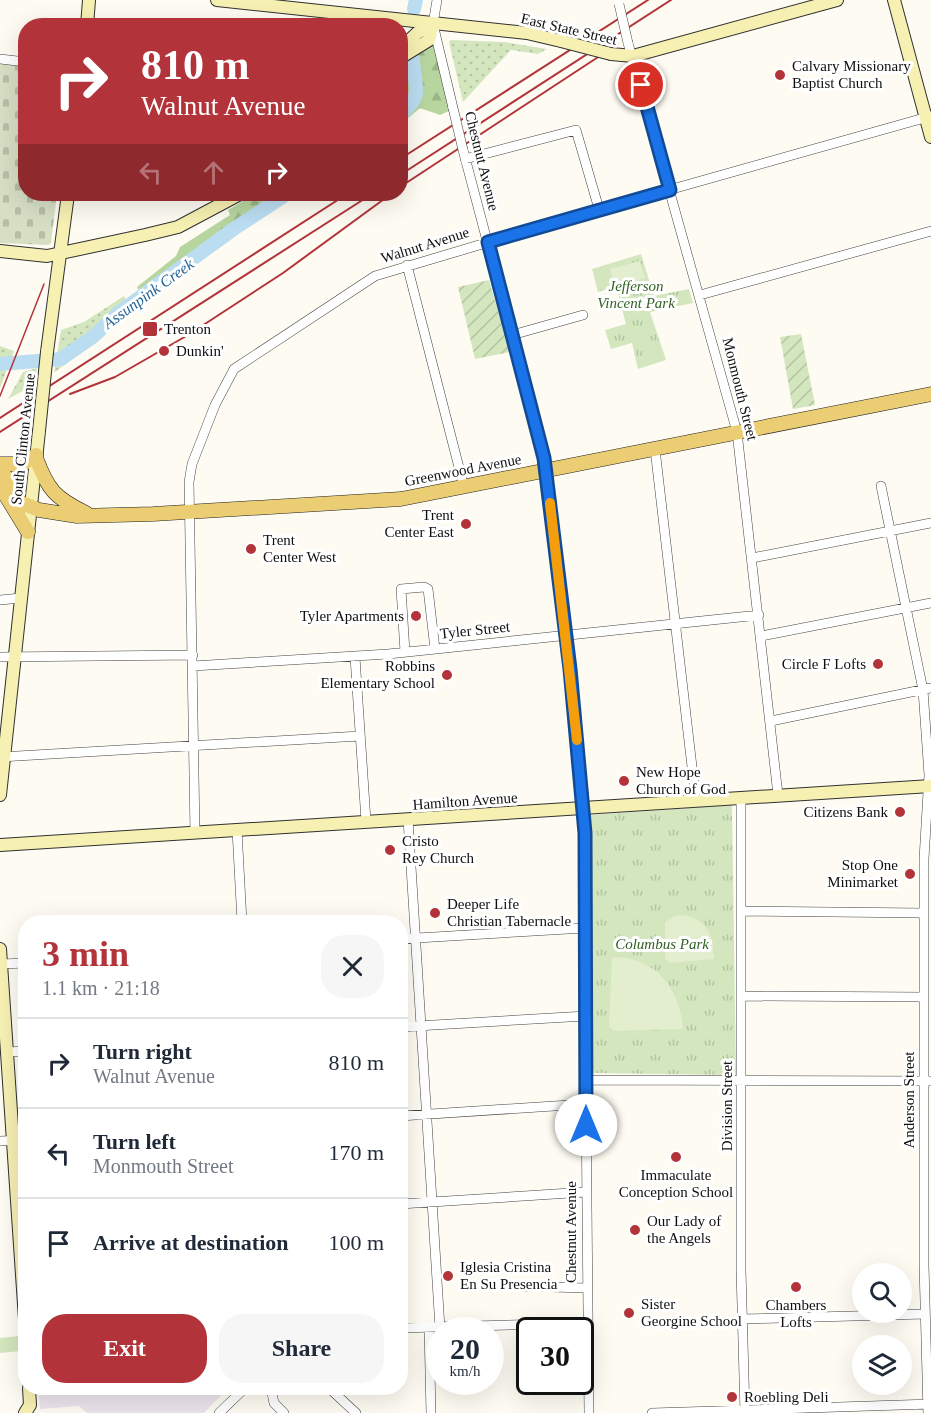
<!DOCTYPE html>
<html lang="en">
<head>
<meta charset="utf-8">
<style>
	body { margin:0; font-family:Georgia,serif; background:#f6f6f7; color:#1f2937; height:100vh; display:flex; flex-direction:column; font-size:22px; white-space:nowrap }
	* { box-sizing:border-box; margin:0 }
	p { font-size:20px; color:#747a83 }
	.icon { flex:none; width:33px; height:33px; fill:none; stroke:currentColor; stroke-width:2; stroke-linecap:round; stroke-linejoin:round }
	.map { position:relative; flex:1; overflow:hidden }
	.sheet { position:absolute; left:18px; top:915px; width:390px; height:480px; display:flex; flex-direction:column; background:#fff; border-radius:24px; box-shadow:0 6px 24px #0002 }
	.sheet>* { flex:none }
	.hud { position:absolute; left:18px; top:18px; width:390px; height:183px; border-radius:24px; box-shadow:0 6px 24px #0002; background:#b2343a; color:#fff; overflow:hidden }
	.fabs { position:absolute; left:852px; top:1263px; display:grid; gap:12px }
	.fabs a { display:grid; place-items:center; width:60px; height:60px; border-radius:50%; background:#fff; box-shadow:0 6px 24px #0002; font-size:30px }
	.speed { position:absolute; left:426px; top:1317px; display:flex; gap:12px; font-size:30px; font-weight:700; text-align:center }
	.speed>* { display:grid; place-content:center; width:78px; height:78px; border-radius:50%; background:#fff; box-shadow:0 6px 24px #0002; line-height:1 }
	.speed small { font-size:15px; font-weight:400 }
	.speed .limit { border:3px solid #111; border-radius:9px; background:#fff; color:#111 }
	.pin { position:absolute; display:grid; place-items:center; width:51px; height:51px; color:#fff; margin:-26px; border:3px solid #fff; border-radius:50%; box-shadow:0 2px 6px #0007 }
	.me { position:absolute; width:66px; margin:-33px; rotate:0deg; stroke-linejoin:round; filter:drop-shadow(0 0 4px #0008) }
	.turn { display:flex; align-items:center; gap:21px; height:126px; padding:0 24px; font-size:27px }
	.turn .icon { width:78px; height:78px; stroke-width:2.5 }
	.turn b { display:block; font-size:42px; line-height:51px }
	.lanes { display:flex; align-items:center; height:57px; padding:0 24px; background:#0003; justify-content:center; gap:30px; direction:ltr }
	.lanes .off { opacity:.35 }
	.round { display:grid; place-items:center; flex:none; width:63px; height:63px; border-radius:24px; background:#f6f6f7 }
	.summary { display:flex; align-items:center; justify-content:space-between; height:102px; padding:0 24px }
	h1 { font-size:36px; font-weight:600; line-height:45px; color:#b2343a }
	.cta { display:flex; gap:12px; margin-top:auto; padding:12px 24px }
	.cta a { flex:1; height:69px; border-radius:24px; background:#b2343a; color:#fff; font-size:24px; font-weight:600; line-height:69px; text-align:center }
	.cta a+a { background:#f6f6f7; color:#1f2937 }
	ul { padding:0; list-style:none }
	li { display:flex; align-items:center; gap:18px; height:90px; padding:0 24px; border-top:2px solid #e0e1e3 }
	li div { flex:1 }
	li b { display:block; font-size:22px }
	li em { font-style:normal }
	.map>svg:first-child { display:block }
</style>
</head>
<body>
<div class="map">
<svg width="931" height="1413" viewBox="0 0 931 1413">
	<defs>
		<pattern id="grass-dots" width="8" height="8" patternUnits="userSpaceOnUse" patternTransform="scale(1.5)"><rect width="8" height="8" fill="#d3e6be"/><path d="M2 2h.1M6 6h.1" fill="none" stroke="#b4c4a2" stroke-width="1.8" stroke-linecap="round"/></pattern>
		<pattern id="forest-firs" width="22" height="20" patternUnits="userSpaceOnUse" patternTransform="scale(1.5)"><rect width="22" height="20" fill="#b7d59f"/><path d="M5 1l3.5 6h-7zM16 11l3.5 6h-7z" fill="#9cb688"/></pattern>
		<pattern id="cemetery-stones" width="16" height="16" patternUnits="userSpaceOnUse" patternTransform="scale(1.5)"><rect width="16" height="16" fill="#d6dfc4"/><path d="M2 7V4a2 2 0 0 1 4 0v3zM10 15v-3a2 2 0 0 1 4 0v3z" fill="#b6bea7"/></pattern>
		<pattern id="park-tufts" width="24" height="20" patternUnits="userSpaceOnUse" patternTransform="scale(1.5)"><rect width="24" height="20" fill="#d3e6be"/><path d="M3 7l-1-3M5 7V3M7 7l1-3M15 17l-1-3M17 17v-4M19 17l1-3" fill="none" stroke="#b4c4a2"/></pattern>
		<pattern id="garden-furrows" width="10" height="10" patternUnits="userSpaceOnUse" patternTransform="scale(1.5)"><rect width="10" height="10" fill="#d3e6be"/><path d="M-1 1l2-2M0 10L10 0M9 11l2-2" fill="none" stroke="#b4c4a2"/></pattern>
	</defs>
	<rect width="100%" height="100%" fill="#fefbf2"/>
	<!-- industrial -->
	<path fill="#ece4ec" d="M38 1388H228L204 1413H87L79 1406 40 1409Z"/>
	<!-- grass -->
	<path fill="url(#grass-dots)" d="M451 40 504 42 547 49 538 54 511 50 463 102 449 42Z
		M124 296 132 310 54 373 61 330 84 322Z
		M0 346 14 351 0 388Z
		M37 368 35 384 8 399 23 372Z"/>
	<!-- forest -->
	<path fill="url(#forest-firs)" d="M434 40 451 110 440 115 420 108 401 124V67Z
		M255 194H296L225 239 145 300 137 287 176 256 180 247 230 215 228 210Z"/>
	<!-- cemetery -->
	<path fill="url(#cemetery-stones)" d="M0 59 25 62 26 194H57L51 243 48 245 0 243Z"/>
	<!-- park -->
	<path fill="url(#park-tufts)" d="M641 254 654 296 689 289 693 303 650 312 666 360 638 369 632 343 611 349 605 330 626 324 616 286 598 292 592 269Z
		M732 805 736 1075 590 1073V815Z
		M19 1336 21 1351 0 1353V1338Z"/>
	<!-- garden -->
	<path fill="url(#garden-furrows)" d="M489 280 510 352 475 359 458 287Z
		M801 334 815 405 793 409 780 337Z"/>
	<!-- pitch -->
	<path fill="#e3eecf" d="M640 261 645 278 615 287 610 269Z
		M677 915C704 915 715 934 714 959L670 963 665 958V922Z
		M612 957C656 957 680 988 683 1029L614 1031 609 1026Z"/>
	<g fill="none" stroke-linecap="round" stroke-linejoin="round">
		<!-- river -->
		<path stroke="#bbddf1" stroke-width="14" d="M414 9 416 0
			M400 115C425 95 414 87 413 60
			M0 364 61 359 94 336 117 314 235 228 287 194"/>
		<defs>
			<path id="street" d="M437 0 433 24 453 108
				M628 43 737 432 778 795
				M0 59 26 62
				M463 150 545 460 583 792 589 1413
				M465 159 576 130 599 209
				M407 265 464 487
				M700 295 931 231
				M512 335 583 315
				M655 449 696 801
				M881 486 923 690 929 775 924 859V1265L928 1413
				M752 558 931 523
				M0 600 21 598
				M761 636 931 603
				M405 652 401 589 424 587 428 589 435 649
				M0 657 193 655
				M355 657 366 821
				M193 666 388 654 759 615
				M771 721 931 688
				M0 757 360 736
				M741 798V1270L745 1413
				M408 819 440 1328
				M237 830 242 922
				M195 833 189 482 192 464 215 405 234 369 375 276 573 217 931 116
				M741 911 924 913
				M400 939 585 928
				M1 964 26 963
				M741 996 924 997
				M400 1027 586 1016
				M7 1052 26 1051
				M586 1080 931 1081
				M400 1116 585 1104
				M0 1141 26 1140
				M400 1204 586 1192
				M486 1285 586 1288
				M742 1319 925 1314
				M400 1328 586 1323
				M429 1328 431 1413
				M271 1388 274 1403 284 1413
				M329 1388 356 1413
				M219 1413 245 1388
				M652 1413 931 1404"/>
			<path id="secondary" d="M217 0 527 33 561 41
				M894 0 931 137
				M87 26 89 0
				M400 49 417 33 433 24
				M611 54 633 56 837 0
				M400 58 429 40 433 24
				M0 251 47 256 145 235 178 227 240 194
				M47 352 68 194
				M0 795 39 431
				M0 845 931 786
				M0 949 26 1334
				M25 1413 30 1405 29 1388"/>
			<path id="primary" d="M36 458C48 490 55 498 86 513
				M0 464H23L36 455
				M0 468 16 493
				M0 487 10 498 39 510 77 516 153 514 401 499 931 394
				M6 496 28 532"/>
		</defs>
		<!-- street casing -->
		<use href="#street" stroke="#424242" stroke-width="10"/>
		<!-- secondary casing -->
		<use href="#secondary" stroke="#313131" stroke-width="14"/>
		<!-- primary casing -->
		<use href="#primary" stroke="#202020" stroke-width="15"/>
		<!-- street -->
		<use href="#street" stroke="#fff" stroke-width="9"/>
		<!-- secondary -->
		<use href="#secondary" stroke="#f7f0b3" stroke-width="12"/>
		<!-- primary -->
		<use href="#primary" stroke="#ebce74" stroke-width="14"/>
		<!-- tram -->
		<path stroke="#b2343a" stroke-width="1.5" d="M0 396 44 284"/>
		<!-- rail -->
		<path stroke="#b2343a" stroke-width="2" d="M400 159 648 0
			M400 175 671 0
			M400 187 618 44
			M70 394 115 377 188 335 283 273 391 194
			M0 418 347 194
			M0 432 372 194"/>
		<defs>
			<path id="street-bridge" d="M619 4 628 43
				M453 108 463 150"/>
			<path id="secondary-bridge" d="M561 41 611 54
				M39 431 47 352"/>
		</defs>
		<!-- street-bridge casing -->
		<use href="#street-bridge" stroke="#424242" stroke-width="10" stroke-linecap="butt"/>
		<!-- secondary-bridge casing -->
		<use href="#secondary-bridge" stroke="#313131" stroke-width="14" stroke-linecap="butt"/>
		<!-- street-bridge -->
		<use href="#street-bridge" stroke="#fff" stroke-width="9"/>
		<!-- secondary-bridge -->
		<use href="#secondary-bridge" stroke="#f7f0b3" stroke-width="12"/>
	</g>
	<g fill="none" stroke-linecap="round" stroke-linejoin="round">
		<defs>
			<path id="route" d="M586 1125 585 833 570 669 544 458 488 242 670 190 641 85"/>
		</defs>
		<!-- route casing -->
		<use href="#route" stroke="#114b97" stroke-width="15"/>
		<!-- route -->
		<use href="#route" stroke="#1a73e8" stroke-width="10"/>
		<!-- slow -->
		<path stroke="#f59e0b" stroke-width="10" d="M550 503 577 740"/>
	</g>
	<!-- markers -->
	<g fill="#b2343a" stroke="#fff" stroke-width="2">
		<circle cx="780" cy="75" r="6"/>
		<rect x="142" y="321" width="16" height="16" rx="3"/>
		<circle cx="164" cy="351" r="6"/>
		<circle cx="466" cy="524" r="6"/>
		<circle cx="251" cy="549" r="6"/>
		<circle cx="416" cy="616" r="6"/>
		<circle cx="878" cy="664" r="6"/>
		<circle cx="447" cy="675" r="6"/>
		<circle cx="624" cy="781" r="6"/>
		<circle cx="900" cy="812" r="6"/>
		<circle cx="390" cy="850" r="6"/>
		<circle cx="910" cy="874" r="6"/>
		<circle cx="435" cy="913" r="6"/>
		<circle cx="676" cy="1157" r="6"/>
		<circle cx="635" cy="1230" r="6"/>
		<circle cx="448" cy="1276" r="6"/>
		<circle cx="796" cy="1287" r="6"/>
		<circle cx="629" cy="1313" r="6"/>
		<circle cx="732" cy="1397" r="6"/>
	</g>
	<g text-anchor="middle" stroke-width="6" stroke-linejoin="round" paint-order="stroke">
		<!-- street labels -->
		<g font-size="15" fill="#0f0f0f" stroke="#fff">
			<text transform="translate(569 29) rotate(13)" y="5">East State Street</text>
			<text transform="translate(482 161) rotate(76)" y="5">Chestnut Avenue</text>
			<text transform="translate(425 245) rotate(-17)" y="5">Walnut Avenue</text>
			<text transform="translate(740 389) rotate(76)" y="5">Monmouth Street</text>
			<text transform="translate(23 439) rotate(-84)" y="5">South Clinton Avenue</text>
			<text transform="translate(463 470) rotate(-11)" y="5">Greenwood Avenue</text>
			<text transform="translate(475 630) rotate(-6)" y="5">Tyler Street</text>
			<text transform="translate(465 801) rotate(-4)" y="5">Hamilton Avenue</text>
			<text transform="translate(909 1100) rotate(-90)" y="5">Anderson Street</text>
			<text transform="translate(727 1106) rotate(-90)" y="5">Division Street</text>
			<text transform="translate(571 1232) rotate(-90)" y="5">Chestnut Avenue</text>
		</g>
		<!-- poi labels -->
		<g font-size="15" fill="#0f0f0f" stroke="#fff" text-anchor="start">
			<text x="792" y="71">Calvary Missionary<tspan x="792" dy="17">Baptist Church</tspan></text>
			<text x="164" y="334">Trenton</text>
			<text x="176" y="356">Dunkin'</text>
			<text x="454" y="520" text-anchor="end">Trent<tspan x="454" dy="17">Center East</tspan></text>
			<text x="263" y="545">Trent<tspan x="263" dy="17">Center West</tspan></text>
			<text x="404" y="621" text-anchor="end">Tyler Apartments</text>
			<text x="866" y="669" text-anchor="end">Circle F Lofts</text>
			<text x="435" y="671" text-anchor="end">Robbins<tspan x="435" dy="17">Elementary School</tspan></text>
			<text x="636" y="777">New Hope<tspan x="636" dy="17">Church of God</tspan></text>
			<text x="888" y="817" text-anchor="end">Citizens Bank</text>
			<text x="402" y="846">Cristo<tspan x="402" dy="17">Rey Church</tspan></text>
			<text x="898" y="870" text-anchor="end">Stop One<tspan x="898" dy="17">Minimarket</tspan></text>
			<text x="447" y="909">Deeper Life<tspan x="447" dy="17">Christian Tabernacle</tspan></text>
			<text x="676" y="1180" text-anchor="middle">Immaculate<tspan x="676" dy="17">Conception School</tspan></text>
			<text x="647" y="1226">Our Lady of<tspan x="647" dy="17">the Angels</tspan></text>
			<text x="460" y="1272">Iglesia Cristina<tspan x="460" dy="17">En Su Presencia</tspan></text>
			<text x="641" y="1309">Sister<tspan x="641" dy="17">Georgine School</tspan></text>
			<text x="796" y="1310" text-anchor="middle">Chambers<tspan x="796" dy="17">Lofts</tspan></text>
			<text x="744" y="1402">Roebling Deli</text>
		</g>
		<!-- park labels -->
		<g font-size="15" font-style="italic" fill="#316125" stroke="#fff">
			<text x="636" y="291">Jefferson<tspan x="636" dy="17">Vincent Park</tspan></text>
			<text x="662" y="949">Columbus Park</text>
		</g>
		<!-- water labels -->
		<g font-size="16" font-style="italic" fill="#236496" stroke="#fff">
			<text transform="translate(148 293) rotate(-36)" y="6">Assunpink Creek</text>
		</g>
	</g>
</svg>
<div class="fabs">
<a><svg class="icon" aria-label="search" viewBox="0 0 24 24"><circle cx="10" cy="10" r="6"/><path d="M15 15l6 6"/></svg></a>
<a><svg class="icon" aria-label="layers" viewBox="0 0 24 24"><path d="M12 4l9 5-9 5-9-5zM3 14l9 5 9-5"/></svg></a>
</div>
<div class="speed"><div>20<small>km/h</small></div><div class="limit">30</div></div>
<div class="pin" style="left:641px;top:85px;background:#d93025"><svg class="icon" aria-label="arrive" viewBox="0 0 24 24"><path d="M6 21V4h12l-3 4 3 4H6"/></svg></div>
<svg class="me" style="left:586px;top:1125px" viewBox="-20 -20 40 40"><circle r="19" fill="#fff"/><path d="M0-13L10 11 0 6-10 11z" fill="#1a73e8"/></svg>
<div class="hud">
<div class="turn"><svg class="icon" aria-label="right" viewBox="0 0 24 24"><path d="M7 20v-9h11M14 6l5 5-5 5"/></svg><div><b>810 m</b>Walnut Avenue</div></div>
<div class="lanes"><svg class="icon off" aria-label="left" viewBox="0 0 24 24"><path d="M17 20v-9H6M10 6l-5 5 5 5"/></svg><svg class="icon off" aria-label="ahead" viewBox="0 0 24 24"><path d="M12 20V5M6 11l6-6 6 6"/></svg><svg class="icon" aria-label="right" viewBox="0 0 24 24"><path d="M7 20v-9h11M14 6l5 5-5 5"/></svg></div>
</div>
<section class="sheet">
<div class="summary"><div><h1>3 min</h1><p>1.1 km · 21:18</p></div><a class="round"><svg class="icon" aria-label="close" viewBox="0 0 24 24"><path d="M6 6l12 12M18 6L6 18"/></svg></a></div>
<ul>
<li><svg class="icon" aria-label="right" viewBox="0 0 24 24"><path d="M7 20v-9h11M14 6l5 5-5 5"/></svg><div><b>Turn right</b><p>Walnut Avenue</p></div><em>810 m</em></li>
<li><svg class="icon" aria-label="left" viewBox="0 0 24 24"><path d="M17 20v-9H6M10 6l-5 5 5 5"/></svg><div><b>Turn left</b><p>Monmouth Street</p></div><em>170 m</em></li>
<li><svg class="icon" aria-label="arrive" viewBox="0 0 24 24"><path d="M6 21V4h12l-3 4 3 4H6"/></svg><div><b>Arrive at destination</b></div><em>100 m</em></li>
</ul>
<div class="cta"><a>Exit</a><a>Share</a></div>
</section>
</div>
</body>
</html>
